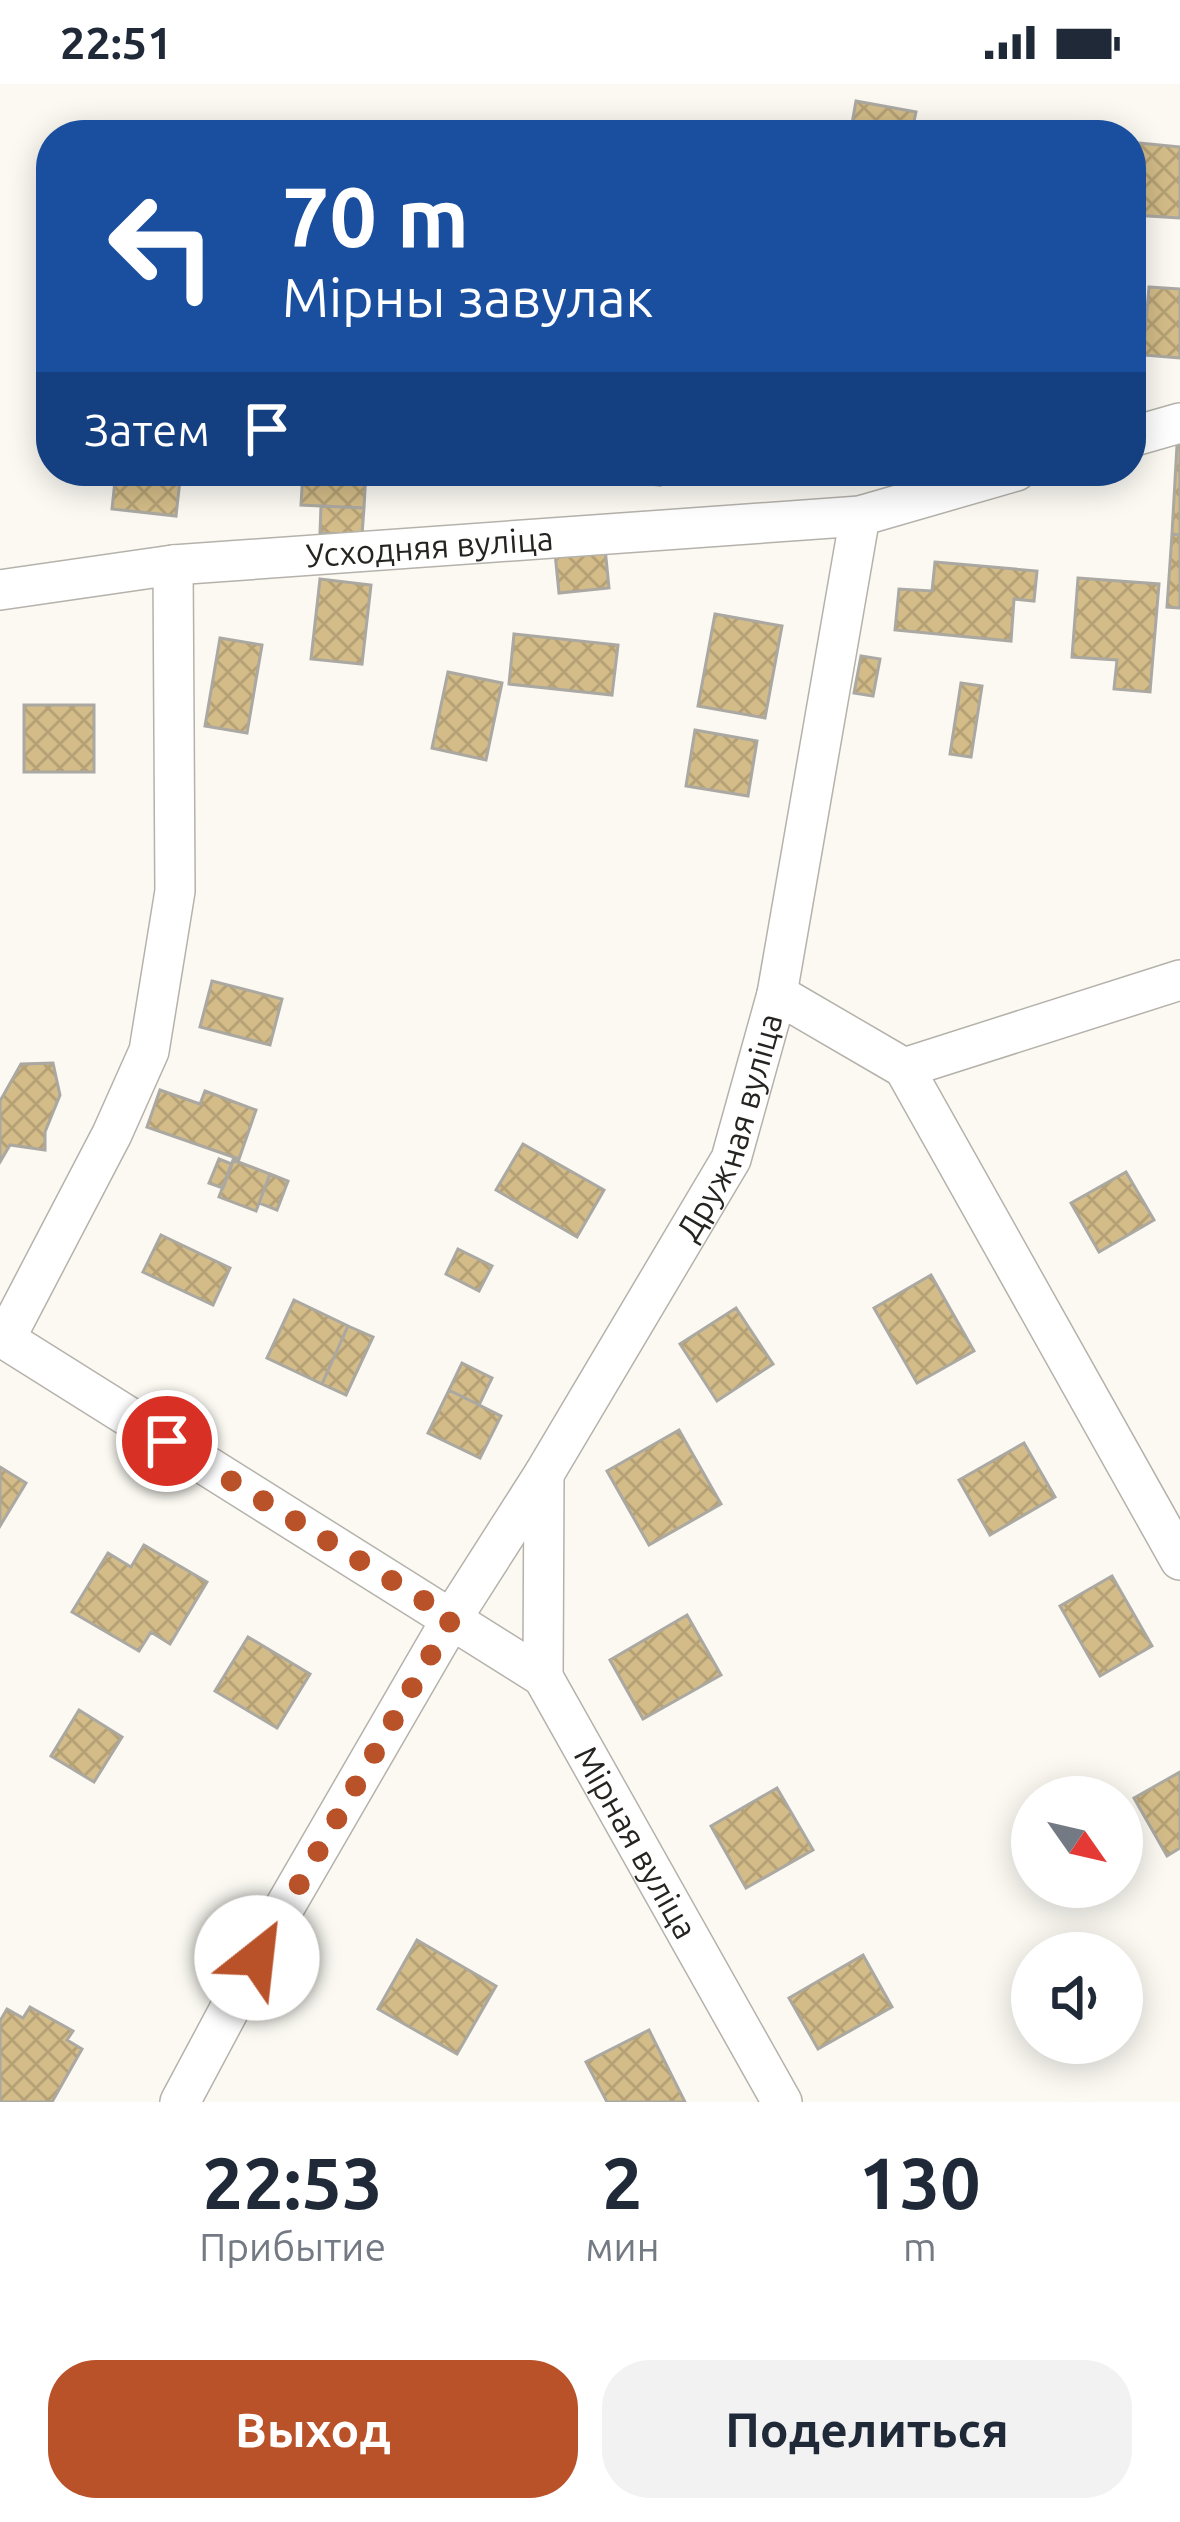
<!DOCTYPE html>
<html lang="ru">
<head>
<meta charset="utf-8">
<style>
	body { margin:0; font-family:Ubuntu,sans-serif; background:#f2f2f3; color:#1f2937; height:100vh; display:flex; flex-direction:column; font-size:45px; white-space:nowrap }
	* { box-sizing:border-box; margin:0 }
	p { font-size:39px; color:#747a83 }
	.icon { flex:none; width:66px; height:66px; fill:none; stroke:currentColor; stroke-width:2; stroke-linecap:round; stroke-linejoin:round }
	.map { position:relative; height:2018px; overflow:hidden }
	.sheet { display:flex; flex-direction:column; background:#fff; flex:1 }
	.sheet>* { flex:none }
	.top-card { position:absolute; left:36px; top:36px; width:1110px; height:366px; border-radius:48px; box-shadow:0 6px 30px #0003; background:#1a4fa0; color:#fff; overflow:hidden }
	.needle { width:78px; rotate:124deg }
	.tools { position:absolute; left:1011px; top:1692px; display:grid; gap:24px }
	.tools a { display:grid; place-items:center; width:132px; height:132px; border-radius:50%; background:#fff; box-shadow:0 6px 30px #0003; font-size:60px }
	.pin { position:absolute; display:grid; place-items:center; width:102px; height:102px; color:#fff; margin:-51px; border:6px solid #fff; border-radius:50%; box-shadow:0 3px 12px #0007 }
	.me { position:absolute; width:132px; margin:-66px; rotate:29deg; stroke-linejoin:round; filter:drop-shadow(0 0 9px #0008) }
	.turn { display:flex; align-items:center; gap:42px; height:252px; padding:0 48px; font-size:54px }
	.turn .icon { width:156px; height:156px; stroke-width:2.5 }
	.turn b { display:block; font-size:84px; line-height:102px }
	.then { display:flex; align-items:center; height:114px; padding:0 48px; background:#0003; gap:24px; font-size:45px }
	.eta { display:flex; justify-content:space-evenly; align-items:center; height:204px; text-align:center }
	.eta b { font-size:72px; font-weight:700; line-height:84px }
	.primary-button { display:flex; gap:24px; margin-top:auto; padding:24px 48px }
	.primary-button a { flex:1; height:138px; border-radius:48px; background:#b95229; color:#fff; font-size:48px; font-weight:700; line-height:138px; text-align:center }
	.primary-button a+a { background:#f2f2f3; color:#1f2937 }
	.status { display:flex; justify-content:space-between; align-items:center; height:84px; padding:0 60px; background:#fff; direction:ltr }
	.status svg { height:33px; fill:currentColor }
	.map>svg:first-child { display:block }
</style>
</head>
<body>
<div class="status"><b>22:51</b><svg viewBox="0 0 49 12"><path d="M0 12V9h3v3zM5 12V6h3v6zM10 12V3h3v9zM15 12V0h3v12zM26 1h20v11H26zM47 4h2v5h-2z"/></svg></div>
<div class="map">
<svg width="1180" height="2018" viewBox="0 0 1180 2018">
	<defs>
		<pattern id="building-cross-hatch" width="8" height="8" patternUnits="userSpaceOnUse" patternTransform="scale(3)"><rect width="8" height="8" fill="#d3bc88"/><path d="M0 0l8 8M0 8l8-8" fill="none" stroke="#b5a175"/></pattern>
	</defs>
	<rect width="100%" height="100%" fill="#fbf9f2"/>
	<!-- building -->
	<path fill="url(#building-cross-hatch)" stroke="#aaa8a1" stroke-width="3" d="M856 17 916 28 911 51H850Z
		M1139 59 1180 63V134L1133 131Z
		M1149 203 1180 205V274L1143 271Z
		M1177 361H1180V451L1172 450Z
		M116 387H181L176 432 112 425Z
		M303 387H366L364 424 301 421Z
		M483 387H546L543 400Z
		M607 387H661L660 401 606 396Z
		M321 422 364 424 362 451 320 449Z
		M1172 450 1180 451V524L1167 523Z
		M605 464 609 504 559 509 555 469Z
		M935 478 1037 487 1034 517 1014 515 1011 557 895 546 899 505 932 507Z
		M1078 494 1159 500 1150 608 1114 605 1117 576 1072 573Z
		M320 495 371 501 362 580 311 575Z
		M715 530 782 542 765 634 698 622Z
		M514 550 618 561 612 611 509 600Z
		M220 554 262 561 247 649 205 642Z
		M861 572 880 575 873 612 854 609Z
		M448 588 502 599 486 676 432 664Z
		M961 599 982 602 971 673 950 670Z
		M24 621H94V688H24Z
		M695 646 757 657 748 712 686 702Z
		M212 897 282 915 270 961 200 943Z
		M53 979 60 1011 45 1048V1066L10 1061 0 1078V1017L21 980Z
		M160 1006 200 1020 205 1007 256 1026 239 1075 147 1043Z
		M523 1060 604 1106 577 1153 496 1106Z
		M219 1075 232 1080 223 1104 209 1099Z
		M233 1076 270 1090 256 1127 219 1113Z
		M1126 1088 1154 1136 1099 1168 1071 1119Z
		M270 1090 288 1097 277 1126 259 1119Z
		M161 1151 230 1184 213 1221 143 1188Z
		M458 1165 492 1182 479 1207 446 1190Z
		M931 1191 974 1267 917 1299 874 1224Z
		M294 1216 348 1242 322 1300 267 1274Z
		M736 1224 773 1280 717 1317 680 1260Z
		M348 1242 373 1253 346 1311 322 1300Z
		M462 1279 492 1294 479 1321 449 1306Z
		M449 1306 501 1332 480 1374 428 1349Z
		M679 1346 721 1420 649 1461 607 1387Z
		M1024 1359 1055 1413 990 1451 959 1396Z
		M0 1383 26 1399 0 1442Z
		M144 1461 207 1498 170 1560 151 1548 139 1567 72 1528 108 1469 131 1483Z
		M1112 1492 1152 1562 1100 1592 1060 1522Z
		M687 1531 721 1591 643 1635 610 1576Z
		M248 1553 310 1590 277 1644 215 1607Z
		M79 1626 122 1653 94 1698 51 1672Z
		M1180 1688V1764L1167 1772 1134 1714Z
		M777 1704 813 1766 746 1804 711 1742Z
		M417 1856 496 1902 457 1970 378 1925Z
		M863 1871 892 1923 818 1965 789 1914Z
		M30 1923 73 1947 67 1956 82 1965 52 2018H0V1937L7 1925 23 1934Z
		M649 1946 685 2018H607L586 1978Z"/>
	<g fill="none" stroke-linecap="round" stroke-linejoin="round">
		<defs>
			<g id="minor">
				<path d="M1131 353 1180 339"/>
				<path id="s1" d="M0 506 173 481 860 432 1016 387"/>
				<path d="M777 910 860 432"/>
				<path d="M904 984 1180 896"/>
				<path id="s2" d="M0 1252 543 1593 782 2018"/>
				<path d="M5 1255 112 1050 149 967 175 807 173 481"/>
				<path d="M543 1593 544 1390"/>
				<path id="s3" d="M180 2018 276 1838 452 1534 544 1390 731 1075 777 910 904 984 1180 1476"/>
			</g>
		</defs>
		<!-- minor casing -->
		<use href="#minor" stroke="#b5b2ac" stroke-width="42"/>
		<!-- minor -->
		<use href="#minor" stroke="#fff" stroke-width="39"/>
	</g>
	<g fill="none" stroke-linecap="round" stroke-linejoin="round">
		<!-- route -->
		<path stroke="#b95229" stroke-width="21" stroke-dasharray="0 37.8" d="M167 1357 452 1534 257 1874"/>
	</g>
	<g text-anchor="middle" stroke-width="9" stroke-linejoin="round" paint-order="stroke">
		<!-- street labels -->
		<g font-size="33" fill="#252421" stroke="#fbf9f2">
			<text dy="12" stroke="none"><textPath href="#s1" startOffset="432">Усходняя вуліца</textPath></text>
			<text dy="12" stroke="none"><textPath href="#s3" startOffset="1122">Дружная вуліца</textPath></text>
			<text dy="12" stroke="none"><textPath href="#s2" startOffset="831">Мірная вуліца</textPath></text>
		</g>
	</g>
</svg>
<div class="tools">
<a><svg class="needle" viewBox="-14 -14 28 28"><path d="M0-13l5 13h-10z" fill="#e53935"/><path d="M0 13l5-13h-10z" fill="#747a83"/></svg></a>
<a><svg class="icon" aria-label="sound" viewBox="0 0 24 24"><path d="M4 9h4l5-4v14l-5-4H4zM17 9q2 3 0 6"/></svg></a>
</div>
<div class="pin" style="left:167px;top:1357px;background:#d93025"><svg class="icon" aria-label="arrive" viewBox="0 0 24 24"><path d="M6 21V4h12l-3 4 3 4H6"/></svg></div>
<svg class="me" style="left:257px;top:1874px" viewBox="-20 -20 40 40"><circle r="19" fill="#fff"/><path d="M0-13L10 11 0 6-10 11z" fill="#b95229"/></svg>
<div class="top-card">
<div class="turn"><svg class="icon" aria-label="left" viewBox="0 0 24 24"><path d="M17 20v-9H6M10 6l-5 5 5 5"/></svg><div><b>70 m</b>Мірны завулак</div></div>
<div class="then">Затем<svg class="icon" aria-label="arrive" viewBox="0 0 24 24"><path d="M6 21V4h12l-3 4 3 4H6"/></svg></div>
</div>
</div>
<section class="sheet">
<div class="eta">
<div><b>22:53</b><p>Прибытие</p></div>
<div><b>2</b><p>мин</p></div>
<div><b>130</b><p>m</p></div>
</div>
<div class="primary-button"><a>Выход</a><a>Поделиться</a></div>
</section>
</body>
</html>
